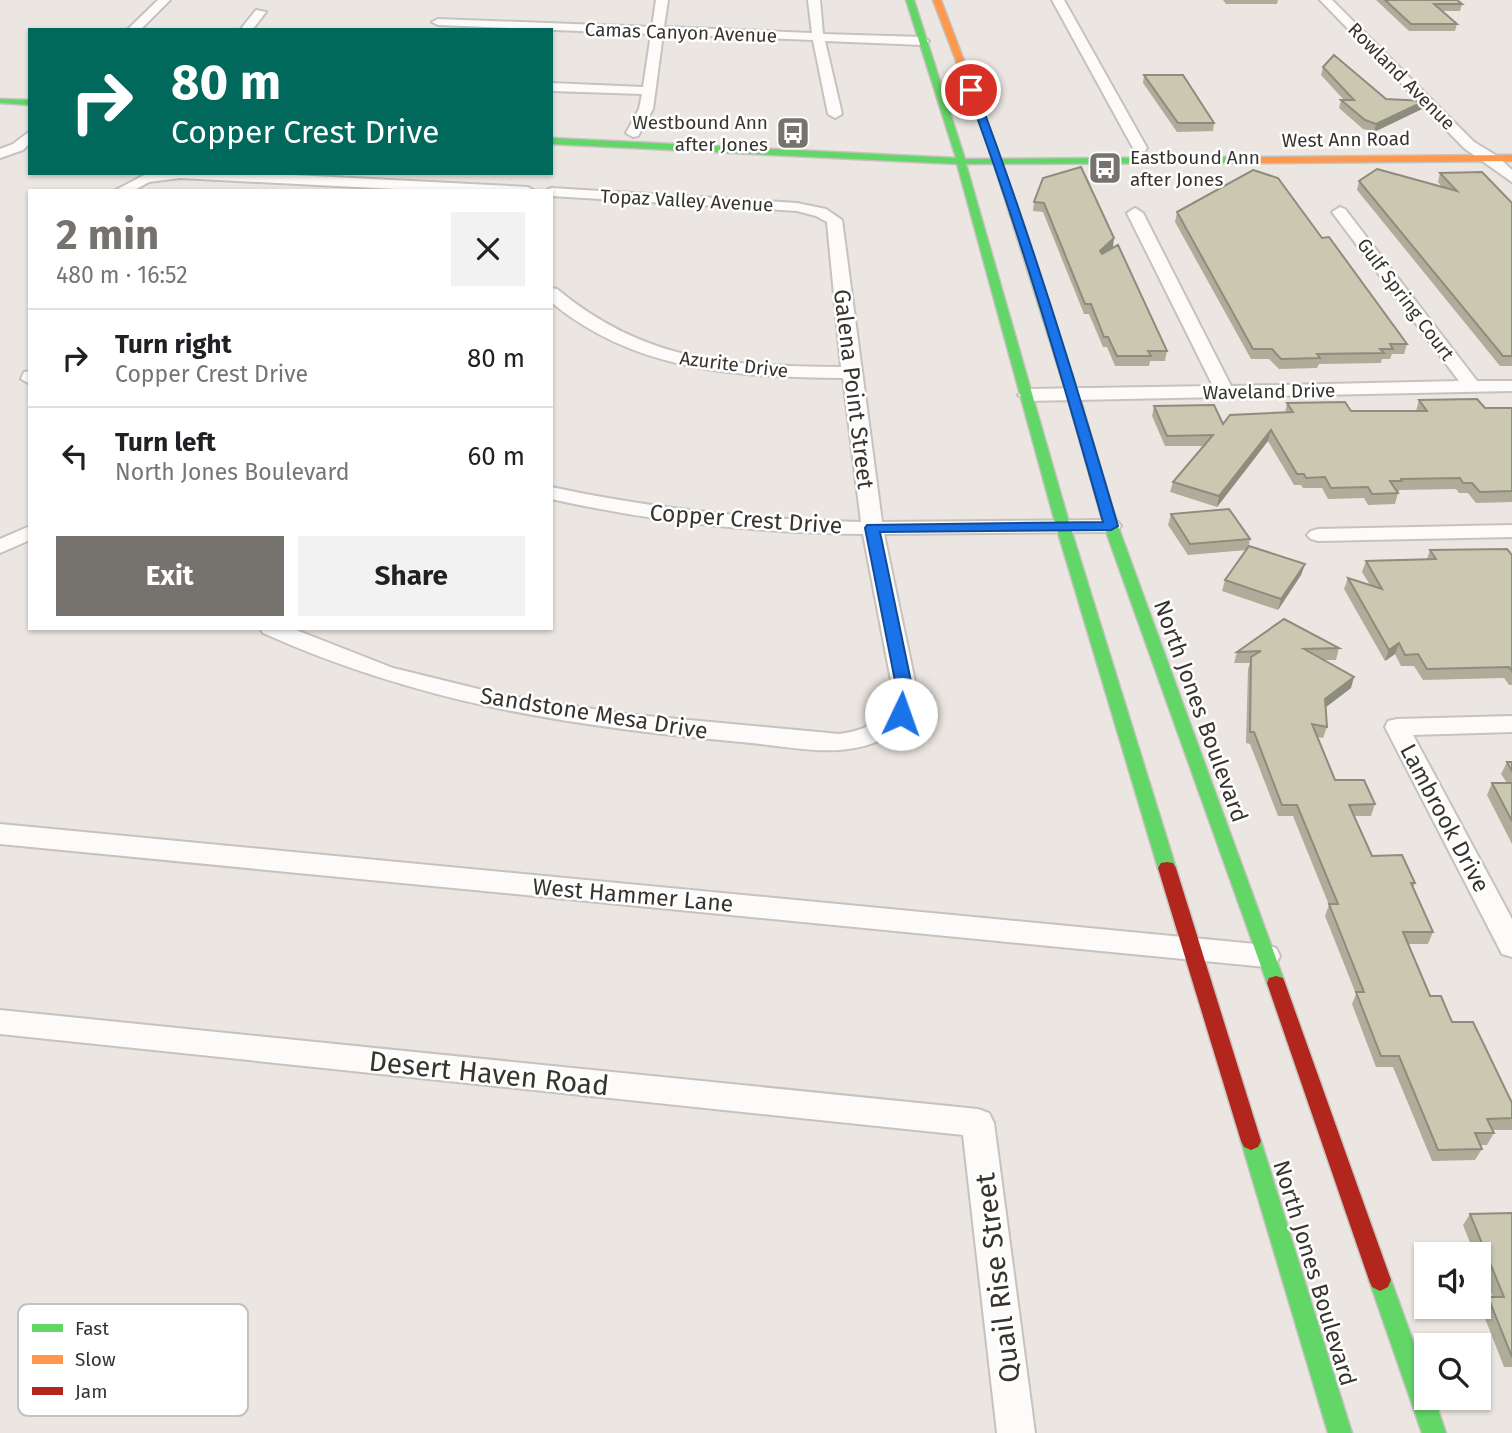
<!DOCTYPE html>
<html lang="en">
<head>
<meta charset="utf-8">
<style>
	body { margin:0; font-family:"Fira Sans",sans-serif; background:#f2f2f2; color:#202124; height:100vh; display:flex; flex-direction:column; font-size:26px; white-space:nowrap }
	* { box-sizing:border-box; margin:0 }
	p { font-size:23px; color:#757577 }
	.icon { flex:none; width:38px; height:38px; fill:none; stroke:currentColor; stroke-width:2; stroke-linecap:round; stroke-linejoin:round }
	.map { position:relative; flex:1; overflow:hidden }
	.drawer { position:absolute; left:28px; top:189px; width:525px; height:441px; display:flex; flex-direction:column; background:#fff; border-radius:0px; box-shadow:0 2px 5px #0004 }
	.drawer>* { flex:none }
	.guide { position:absolute; left:28px; top:28px; width:525px; height:147px; border-radius:0px; box-shadow:0 2px 5px #0004; background:#00695c; color:#fff; overflow:hidden }
	.buttons { position:absolute; left:1414px; top:1242px; display:grid; gap:14px }
	.buttons a { display:grid; place-items:center; width:77px; height:77px; border-radius:0px; background:#fff; box-shadow:0 2px 5px #0004; font-size:35px }
	.pin { position:absolute; display:grid; place-items:center; width:60px; height:60px; color:#fff; margin:-30px; border:4px solid #fff; border-radius:50%; box-shadow:0 2px 7px #0007 }
	.me { position:absolute; width:77px; margin:-38px; rotate:3deg; stroke-linejoin:round; filter:drop-shadow(0 0 5px #0008) }
	.turn { display:flex; align-items:center; gap:24px; height:147px; padding:0 28px; font-size:32px }
	.turn .icon { width:91px; height:91px; stroke-width:2.5 }
	.turn b { display:block; font-size:49px; line-height:60px }
	.round { display:grid; place-items:center; flex:none; width:74px; height:74px; border-radius:0px; background:#f2f2f2 }
	.head { display:flex; align-items:center; justify-content:space-between; height:119px; padding:0 28px }
	h1 { font-size:42px; font-weight:700; line-height:52px; color:#76726e }
	.primary-button { display:flex; gap:14px; margin-top:auto; padding:14px 28px }
	.primary-button a { flex:1; height:80px; border-radius:0px; background:#76726e; color:#fff; font-size:28px; font-weight:700; line-height:80px; text-align:center }
	.primary-button a+a { background:#f2f2f2; color:#202124 }
	ul { padding:0; list-style:none }
	li { display:flex; align-items:center; gap:21px; height:98px; padding:0 28px; border-top:2px solid #e0e0e0 }
	li div { flex:1 }
	li b { display:block; font-size:26px }
	li em { font-style:normal }
	.map>svg:first-child { display:block }
</style>
</head>
<body>
<div class="map">
<svg width="1512" height="1433" viewBox="0 0 1512 1433">
	<rect width="100%" height="100%" fill="#ebe6e1"/>
	<g fill="none" stroke-linecap="round" stroke-linejoin="round">
		<defs>
			<path id="street" d="M158 0H170L140 30H127Z
				M656 0H668L664 27 812 33 808 0H820L823 34 923 37 929 41 923 45 825 41 842 114 835 118 828 114 813 40 663 34 653 109 638 136 633 137 626 133 639 109 642 94 551 91V83L643 87 651 34 438 25 432 22 438 19 652 27Z
				M1052 0H1064L1147 148 1145 151 1140 152 1133 148Z
				M1320 0H1332L1474 142 1497 156 1512 170V182L1464 148Z
				M256 10 266 12 252 30H240Z
				M30 131V143L23 150 0 158V149L13 144Z
				M253 173 528 187 535 191H434L180 178 149 182 133 191H114L146 174Z
				M551 188 797 203 826 209 842 220 882 522 1111 520 1118 522 1121 526 1118 530 1111 532 884 534 918 696C912 713 904 729 887 737 842 761 789 746 741 742 569 726 422 704 263 633L260 628H291L393 668 503 695 625 714 839 734C865 731 885 721 894 696L863 534C757 533 654 522 551 499V487C654 509 756 520 861 522L843 378C738 377 635 372 551 302V288L557 289C646 363 730 366 841 367L827 222 816 216 797 211 551 196V191H545Z
				M1340 207 1345 209 1477 381H1512V391L1027 401 1018 395 1027 389 1213 386 1127 213 1135 208 1143 213 1231 386 1459 381 1332 212Z
				M30 371V384L21 379 24 372Z
				M1512 525V537L1318 541 1311 539 1307 535 1311 531 1318 529Z
				M30 526V540L0 553V539Z
				M1512 716V732L1413 735 1512 919V957L1502 954 1385 727 1388 721 1397 719Z
				M0 824 1266 945 1276 948 1280 956 1276 964 1266 967 0 844Z
				M0 1010 978 1109 989 1113 994 1123 1035 1433H997L963 1135 0 1034Z"/>
			<path id="fast" d="M906 0H914L965 159 1258 157 1263 160 1258 163 966 164 1070 526 1176 868 1173 873H1161L1158 868 1056 526 957 164 551 144V138L956 158Z
				M0 99 30 100V105L0 103Z
				M1018 235 1027 237 1079 395 1118 526 1285 983 1283 988 1276 990 1269 988 1267 983 1104 526 1067 395 1017 237Z
				M1251 1132 1258 1135 1261 1141 1352 1433H1328L1241 1141 1244 1135Z
				M1380 1269 1388 1273 1391 1280 1426 1377V1398H1434L1446 1433H1422L1369 1280 1372 1273Z"/>
			<path id="slow" d="M933 0H941L997 148 1027 237 1026 239 1017 237 989 148Z
				M1512 155V161L1258 163 1253 160 1258 157Z"/>
			<path id="jam" d="M1167 862 1173 863 1176 868 1261 1141 1258 1147 1251 1150 1244 1147 1241 1141 1158 868 1161 863Z
				M1276 976 1283 978 1285 983 1391 1280 1388 1287 1380 1291 1372 1287 1369 1280 1267 983 1269 978Z"/>
		</defs>
		<!-- street casing -->
		<use href="#street" stroke="#c6c2be" stroke-width="4"/>
		<!-- fast casing -->
		<use href="#fast" stroke="#c6c2be" stroke-width="3"/>
		<!-- slow casing -->
		<use href="#slow" stroke="#c6c2be" stroke-width="3"/>
		<!-- jam casing -->
		<use href="#jam" stroke="#c6c2be" stroke-width="3"/>
		<!-- street -->
		<use href="#street" fill="#fcfbfa" fill-rule="evenodd"/>
		<!-- fast -->
		<use href="#fast" fill="#63d668" fill-rule="evenodd"/>
		<!-- slow -->
		<use href="#slow" fill="#ff974d" fill-rule="evenodd"/>
		<!-- jam -->
		<use href="#jam" fill="#b3261e" fill-rule="evenodd"/>
	</g>
	<!-- wall -->
	<path fill="#afac99" d="M1223 0H1278L1277 4H1226Z
		M1376 0H1457L1462 4 1460 11H1442L1457 24 1455 31H1409Z
		M1323 67 1386 99 1422 109 1374 132 1363 129 1339 108 1341 100H1344L1321 75Z
		M1144 75 1214 123 1213 131 1177 132 1143 83Z
		M1440 173 1512 203V366H1500L1357 190 1359 181 1442 187 1438 182Z
		M1043 178 1113 247 1110 249 1167 351 1165 361H1150L1149 366H1115L1107 347H1103L1089 314H1084L1043 212 1033 211 1034 202Z
		M1177 212 1322 238 1407 344 1404 354H1392L1390 359H1382L1381 363 1319 364 1317 368 1279 369 1269 359H1251L1175 222Z
		M1419 400 1485 408H1512V502L1476 503 1468 493H1459L1456 489 1399 490V492H1397L1398 493 1395 504 1368 505 1364 498 1328 499 1322 488H1303L1301 485H1294L1268 441 1217 507 1170 492 1173 482 1204 446H1165L1152 416 1154 406 1223 424 1285 413 1287 403 1351 411H1416Z
		M1171 514 1250 539 1248 549 1305 564 1301 575 1278 610 1222 591 1225 580 1247 550 1188 555 1168 525Z
		M1430 550 1512 555V685H1509L1504 678 1423 680 1414 666H1401L1395 654 1385 661 1344 589 1348 578 1370 585 1362 572 1366 561 1427 559Z
		M1339 648 1336 660H1324L1351 688 1326 707 1327 727 1323 738 1318 737 1335 780 1375 804 1371 816H1354L1372 856 1415 883 1413 888 1433 932 1428 944H1408L1428 991 1512 1103V1130H1492L1494 1133 1487 1145H1480L1482 1149 1475 1160 1432 1161 1393 1067H1376L1352 1004 1356 994 1325 916 1329 905 1293 816H1278L1250 744 1246 743 1248 669 1250 663H1234L1237 652Z
		M1507 762H1512V844L1487 795 1492 783H1507L1501 774Z
		M1512 1213V1367H1504L1481 1308 1488 1297H1493L1479 1264V1255H1475L1463 1225 1470 1214Z"/>
	<!-- shaded-wall -->
	<path fill="#8e8c7d" d="M1425 101 1422 109 1374 132 1376 124Z
		M1114 238 1113 247 1099 261 1100 251Z
		M1271 430 1268 441 1217 507 1219 496Z
		M1305 564 1301 575 1278 610 1281 599Z
		M1399 643 1395 654 1385 661 1389 650Z
		M1354 677 1351 688 1322 710 1325 699Z"/>
	<!-- building -->
	<path fill="#cbc8b2" stroke="#8e8c7d" stroke-width="2" d="M1385 0H1457L1462 4H1434L1457 24H1411Z
		M1334 55 1386 99 1425 101 1376 124 1365 120 1341 100H1354L1323 67Z
		M1144 75H1183L1214 123H1178Z
		M1081 167 1114 238 1100 251 1102 254 1118 245 1167 351H1148L1151 356H1117L1108 337H1104L1091 304H1085L1044 203 1034 202 1043 178Z
		M1377 169 1457 191 1440 173 1482 172 1512 203V356H1503L1359 181Z
		M1253 170 1278 178 1322 238 1329 237 1407 344H1390L1393 349H1380L1384 353 1317 354 1320 358 1281 359 1272 349H1253L1177 212Z
		M1477 399 1485 408H1512V491L1480 492 1472 483H1463L1460 478 1401 479 1402 481H1390L1398 493 1372 494 1368 487 1331 488 1325 477 1306 478 1304 474H1297L1271 430 1219 496 1173 482 1213 435 1167 436 1154 406 1214 405 1223 424 1230 415 1293 412 1287 403 1345 402 1351 411H1427L1419 400Z
		M1229 509 1250 539 1190 544 1171 514Z
		M1249 546 1305 564 1281 599 1225 580Z
		M1507 549 1512 555V671L1509 667 1427 669 1418 654 1405 655 1399 643 1389 650 1348 578 1382 589 1366 561 1436 559 1430 550Z
		M1284 619 1339 648 1304 649 1354 677 1325 699 1327 727 1312 724 1335 780H1364L1375 804 1349 805 1372 856 1402 855 1415 883H1411L1433 932H1403L1428 991 1430 996H1441L1452 1022H1473L1512 1103V1118L1487 1119 1494 1133H1475L1482 1149 1438 1150 1399 1056H1381L1356 992H1364L1329 904H1338L1297 805H1282L1254 732H1250L1251 657 1261 651 1237 652Z
		M1507 762H1512V771Z
		M1492 783H1512V821Z
		M1512 1213V1357L1488 1297H1504L1470 1214Z"/>
	<!-- route -->
	<path fill="#1a73e8" stroke="#114b97" stroke-width="2" d="M971 88 976 90C1030 233 1075 380 1118 526L1111 530 880 532 914 696 909 714 901 719 893 714 898 696 865 528 867 525 1103 522C1062 377 1020 232 967 90Z"/>
	<!-- icons -->
	<defs>
		<symbol id="bus-square" viewBox="-11 -11 22 22"><rect x="-9" y="-9" width="18" height="18" rx="4" fill="#76726e" stroke="#fff"/><path d="M-5-6H5V4H4V6H2V4H-2V6H-4V4H-5ZM-3.5-4V0h7V-4ZM-3.5 1.2v1.5H-2V1.2ZM2 1.2v1.5H3.5V1.2Z" fill="#fff"/></symbol>
	</defs>
	<g fill-rule="evenodd">
		<use href="#bus-square" x="774" y="114" width="38" height="38"/>
		<use href="#bus-square" x="1086" y="149" width="38" height="38"/>
	</g>
	<g text-anchor="middle" stroke-width="5" stroke-linejoin="round" paint-order="stroke">
		<!-- far-street labels -->
		<g font-size="19" fill="#373430" stroke="#fff">
			<text transform="translate(681 32) rotate(2)" y="7">Camas Canyon Avenue</text>
			<text transform="translate(1402 76) rotate(45)" y="7">Rowland Avenue</text>
			<text transform="translate(1346 139) rotate(-1)" y="7">West Ann Road</text>
			<text transform="translate(687 200) rotate(3)" y="7">Topaz Valley Avenue</text>
			<text transform="translate(1406 299) rotate(53)" y="7">Gulf Spring Court</text>
			<text transform="translate(734 364) rotate(7)" y="7">Azurite Drive</text>
			<text transform="translate(1269 391) rotate(-1)" y="7">Waveland Drive</text>
		</g>
		<!-- far-poi labels -->
		<g font-size="19" fill="#373430" stroke="#fff" text-anchor="end">
			<text x="768" y="129">Westbound Ann<tspan x="768" dy="22">after Jones</tspan></text>
			<text x="1130" y="164" text-anchor="start">Eastbound Ann<tspan x="1130" dy="22">after Jones</tspan></text>
		</g>
		<!-- street labels -->
		<g font-size="23" fill="#373430" stroke="#fff">
			<text transform="translate(854 389) rotate(83)" y="8">Galena Point Street</text>
			<text transform="translate(746 519) rotate(4)" y="8">Copper Crest Drive</text>
			<text transform="translate(1201 711) rotate(70)" y="8">North Jones Boulevard</text>
			<text transform="translate(594 713) rotate(9)" y="8">Sandstone Mesa Drive</text>
			<text transform="translate(1445 818) rotate(62)" y="8">Lambrook Drive</text>
			<text transform="translate(633 895) rotate(5)" y="8">West Hammer Lane</text>
			<text transform="translate(1315 1273) rotate(73)" y="8">North Jones Boulevard</text>
		</g>
		<!-- near-street labels -->
		<g font-size="28" fill="#373430" stroke="#fff">
			<text transform="translate(489 1073) rotate(6)" y="10">Desert Haven Road</text>
			<text transform="translate(997 1278) rotate(-97)" y="10">Quail Rise Street</text>
		</g>
	</g>
	<!-- legend -->
	<rect x="18" y="1304" width="230" height="112" rx="10" fill="#fff" stroke="#c3c2c1" stroke-width="2"/>
	<rect x="32" y="1324" width="31" height="8" fill="#63d668"/>
	<rect x="32" y="1355" width="31" height="9" fill="#ff974d"/>
	<rect x="32" y="1387" width="31" height="8" fill="#b3261e"/>
	<g font-size="19" fill="#373430">
		<text x="75" y="1335">Fast</text>
		<text x="75" y="1366">Slow</text>
		<text x="75" y="1398">Jam</text>
	</g>
</svg>
<div class="buttons">
<a><svg class="icon" aria-label="sound" viewBox="0 0 24 24"><path d="M4 9h4l5-4v14l-5-4H4zM17 9q2 3 0 6"/></svg></a>
<a><svg class="icon" aria-label="search" viewBox="0 0 24 24"><circle cx="10" cy="10" r="6"/><path d="M15 15l6 6"/></svg></a>
</div>
<div class="pin" style="left:971px;top:90px;background:#d93025"><svg class="icon" aria-label="arrive" viewBox="0 0 24 24"><path d="M6 21V4h12l-3 4 3 4H6"/></svg></div>
<svg class="me" style="left:901px;top:714px" viewBox="-20 -20 40 40"><circle r="19" fill="#fff"/><path d="M0-13L10 11 0 6-10 11z" fill="#1a73e8"/></svg>
<div class="guide">
<div class="turn"><svg class="icon" aria-label="right" viewBox="0 0 24 24"><path d="M7 20v-9h11M14 6l5 5-5 5"/></svg><div><b>80 m</b>Copper Crest Drive</div></div>
</div>
<section class="drawer">
<div class="head"><div><h1>2 min</h1><p>480 m · 16:52</p></div><a class="round"><svg class="icon" aria-label="close" viewBox="0 0 24 24"><path d="M6 6l12 12M18 6L6 18"/></svg></a></div>
<ul>
<li><svg class="icon" aria-label="right" viewBox="0 0 24 24"><path d="M7 20v-9h11M14 6l5 5-5 5"/></svg><div><b>Turn right</b><p>Copper Crest Drive</p></div><em>80 m</em></li>
<li><svg class="icon" aria-label="left" viewBox="0 0 24 24"><path d="M17 20v-9H6M10 6l-5 5 5 5"/></svg><div><b>Turn left</b><p>North Jones Boulevard</p></div><em>60 m</em></li>
</ul>
<div class="primary-button"><a>Exit</a><a>Share</a></div>
</section>
</div>
</body>
</html>
